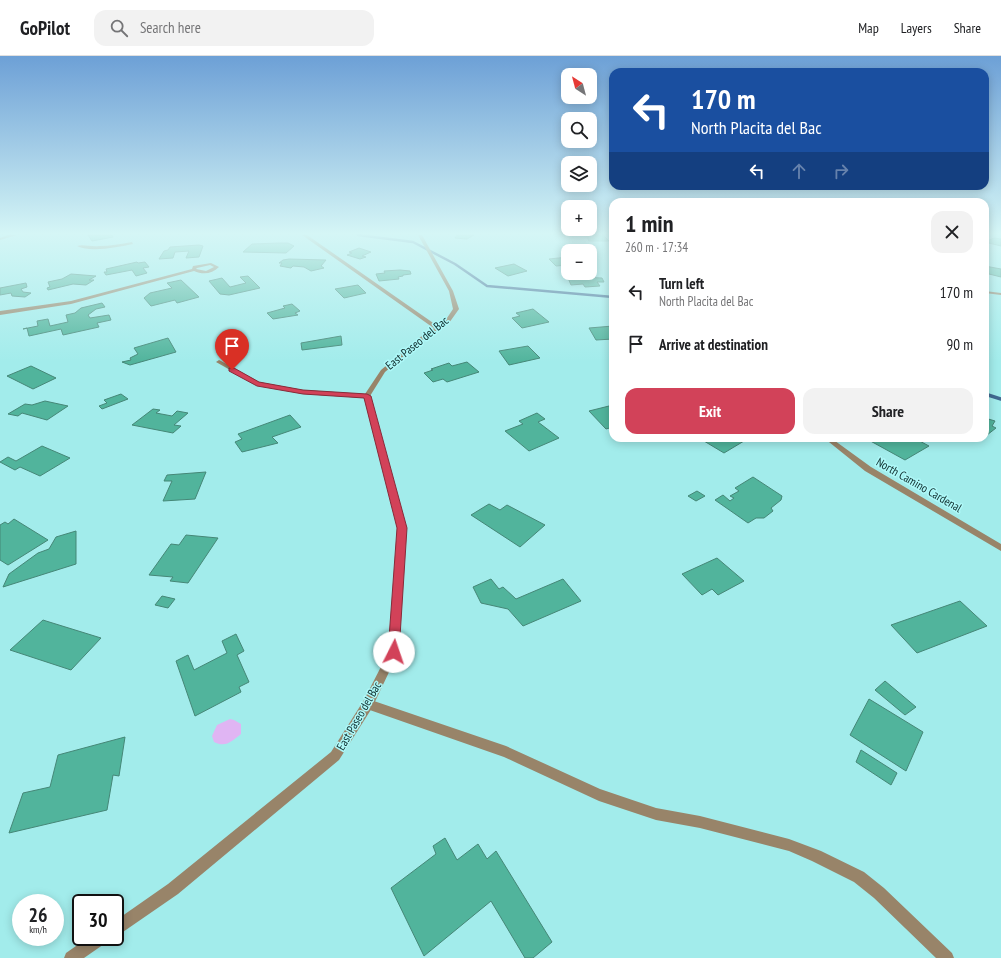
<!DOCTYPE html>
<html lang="en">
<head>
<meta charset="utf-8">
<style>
	body { margin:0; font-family:"PT Sans Narrow",sans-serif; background:#f2f2f2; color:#202124; height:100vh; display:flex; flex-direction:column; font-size:15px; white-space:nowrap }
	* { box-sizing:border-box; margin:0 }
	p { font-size:13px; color:#757577 }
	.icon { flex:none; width:22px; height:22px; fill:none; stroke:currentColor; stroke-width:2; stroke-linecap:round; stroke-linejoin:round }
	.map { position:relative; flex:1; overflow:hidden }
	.details { position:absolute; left:609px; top:142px; width:380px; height:244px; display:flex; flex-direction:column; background:#fff; border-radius:12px; box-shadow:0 2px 10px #0003 }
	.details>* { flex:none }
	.guide { position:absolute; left:609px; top:12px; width:380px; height:122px; border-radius:12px; box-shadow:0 2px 10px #0003; background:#1a4fa0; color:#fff; overflow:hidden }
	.needle { width:26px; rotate:324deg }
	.fabs { position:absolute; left:561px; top:12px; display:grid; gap:8px }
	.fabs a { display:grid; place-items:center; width:36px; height:36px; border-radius:8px; background:#fff; box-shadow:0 2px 10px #0003; font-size:20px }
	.speed { position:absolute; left:12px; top:838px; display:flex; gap:8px; font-size:20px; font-weight:700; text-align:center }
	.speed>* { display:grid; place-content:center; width:52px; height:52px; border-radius:50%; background:#fff; box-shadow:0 2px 10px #0003; line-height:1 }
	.speed small { font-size:10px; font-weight:400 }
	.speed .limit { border:2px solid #111; border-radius:6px; background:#fff; color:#111 }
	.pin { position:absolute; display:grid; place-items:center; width:34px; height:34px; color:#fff; margin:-41px -17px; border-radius:50% 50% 50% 0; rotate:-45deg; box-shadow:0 0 4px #0007 }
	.pin .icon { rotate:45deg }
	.me { position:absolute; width:44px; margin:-22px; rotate:4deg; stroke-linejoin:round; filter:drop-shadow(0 0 3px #0008) }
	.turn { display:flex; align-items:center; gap:14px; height:84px; padding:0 16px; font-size:18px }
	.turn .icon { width:52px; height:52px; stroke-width:2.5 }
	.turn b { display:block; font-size:28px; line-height:34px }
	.lanes { display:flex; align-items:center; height:38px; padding:0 16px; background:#0003; justify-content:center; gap:20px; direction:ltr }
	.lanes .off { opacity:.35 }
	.round { display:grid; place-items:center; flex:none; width:42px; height:42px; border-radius:12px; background:#f2f2f2 }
	.head { display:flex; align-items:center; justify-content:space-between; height:68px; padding:0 16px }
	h1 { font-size:24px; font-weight:800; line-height:30px }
	.cta { display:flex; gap:8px; margin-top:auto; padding:8px 16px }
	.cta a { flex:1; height:46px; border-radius:12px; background:#d24259; color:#fff; font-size:16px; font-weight:800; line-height:46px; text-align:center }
	.cta a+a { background:#f2f2f2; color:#202124 }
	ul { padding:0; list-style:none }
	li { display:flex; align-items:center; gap:12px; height:52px; padding:0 16px }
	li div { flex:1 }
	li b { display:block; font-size:15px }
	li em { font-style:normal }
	header { display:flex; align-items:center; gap:24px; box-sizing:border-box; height:56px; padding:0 20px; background:#fff; border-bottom:1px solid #e0e0e0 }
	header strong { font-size:19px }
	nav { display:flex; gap:22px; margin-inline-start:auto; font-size:14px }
	.search { width:280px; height:36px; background:#f2f2f2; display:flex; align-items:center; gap:10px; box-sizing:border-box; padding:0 14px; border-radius:12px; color:#757577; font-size:15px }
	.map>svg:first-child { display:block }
</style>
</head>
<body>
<header>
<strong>GoPilot</strong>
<div class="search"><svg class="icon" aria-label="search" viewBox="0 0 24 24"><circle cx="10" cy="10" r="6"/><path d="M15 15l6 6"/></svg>Search here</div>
<nav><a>Map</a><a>Layers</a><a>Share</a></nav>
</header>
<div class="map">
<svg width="1001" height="902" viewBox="0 0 1001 902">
	<rect width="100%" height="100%" fill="#a2eceb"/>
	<!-- green -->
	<path fill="#e0b5f3" d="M230 663 234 664 241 668V678C232 685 226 692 214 686L212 680 217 669Z"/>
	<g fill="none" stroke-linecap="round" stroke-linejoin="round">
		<!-- stream-far1 -->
		<path stroke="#416991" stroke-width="2.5" d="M358 179 413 186 455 208 487 230 613 241"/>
		<!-- stream -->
		<path stroke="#416991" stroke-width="3.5" d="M985 338 1001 343"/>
	</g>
	<!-- building -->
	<path fill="#51b49c" stroke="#458777" d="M88 179H112L113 181 92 185Z
		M457 179H474L467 183 455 182Z
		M586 179H603L609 185H589Z
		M994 182 1001 183V190L985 186Z
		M279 187H288L294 190 286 197 243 196 252 188Z
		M199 189 203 190 199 201 186 202 189 195 175 196 173 202 159 203 164 195 168 194 170 191Z
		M359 192 371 196 362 200 366 201 360 203 347 199 352 197 349 196Z
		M568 201V209L556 210 549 203Z
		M289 203 326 204 321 210 324 212 311 215 304 211 293 210 291 212 280 210 282 207H279L283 204Z
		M137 206 138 207 145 206 149 211 143 212 147 217 136 220 132 214 106 219 104 216H107L106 213Z
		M514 208 527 215 508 220 495 212Z
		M985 210 1001 213V221L985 217Z
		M400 214 410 215 411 218 403 219V220L398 221 399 223 379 225 376 218 385 217 384 215Z
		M71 218 96 220 89 224H94L86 229 73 228 48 234 47 232 50 231 48 226 62 223Z
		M570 219H576L578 221 602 222 604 226H597L600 230 585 231 583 228 571 229 568 222H572Z
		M248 220 260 232 229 239 220 238 209 225 222 222 230 231 246 227 240 221Z
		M181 224 199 241 177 247 175 244 151 250 144 242 150 237 172 232 167 227Z
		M26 227 27 231 21 233 23 236 31 237 25 241 12 240 11 237 0 239V232Z
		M358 229 366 237 344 242 335 233Z
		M102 247 105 251 96 253 88 259 90 262 109 259 111 264 97 267 99 271 63 279 61 273 29 280 27 272 23 273 38 270 37 265 48 263 50 270 68 266 66 259 75 257 81 252Z
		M292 248 300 255 295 257 298 259 273 263 267 257 285 252 283 250Z
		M533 253 549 266 522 272 512 262 520 260 516 257Z
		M613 270V283L596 284 589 272Z
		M341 280 342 289 302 294 301 287Z
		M168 282 176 296 130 309 122 306 131 304 130 302 138 298 134 292Z
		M528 290 540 302 509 309 499 295Z
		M467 306 479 316 447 326 443 323 433 326 424 317 433 314 431 313 449 307 452 310Z
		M31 310 56 322 33 333 7 320Z
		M121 338 128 343 102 353 99 350 107 347 104 344Z
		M45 345 68 350 47 364 22 357 18 360 8 358 25 348 32 349Z
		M613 349V371L606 373 589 355Z
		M153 353 160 354 156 357 172 360 177 355 188 357 174 369 181 370 173 377 132 369Z
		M537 357 545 363 538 366 559 382 529 395 505 375 523 368 519 365Z
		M290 359 301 371 272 381 278 387 242 396 235 386 242 383 238 378Z
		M985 362 995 365 992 370 996 372 987 379 985 378Z
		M699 382H739L744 385 724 397Z
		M865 382H914L929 390 905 404Z
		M42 390 70 402 40 420 20 411 15 414 0 406 8 401 16 405Z
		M206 416 195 443 163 445 172 425H164L167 419Z
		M753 421 782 440 781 444 771 452 773 455 764 462H756L748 467 715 444 723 439 730 445 734 442 730 440 739 435 735 432Z
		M697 435 705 440 696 445 688 440Z
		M489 448 500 454 507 449 545 469 520 491 471 459Z
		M14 463 48 484 8 509 0 504V469L5 466 8 468Z
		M76 475V508L3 531 9 518 38 497 49 493 56 481Z
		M186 479 218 482 188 527 170 525 173 521 149 519 171 488 179 489Z
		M717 502 744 525 718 539 712 533 702 539 682 518Z
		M491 523 499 533 503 531 516 543 563 523 581 545 523 570 508 553 481 547 473 531Z
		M162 540 175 543 168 552 155 549Z
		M960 545 987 570 917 597 891 569Z
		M43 564 46 565 101 582 71 614 10 594Z
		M236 578 244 595 237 599 249 626 239 631 241 636 195 660 176 605 188 599 194 614 227 597 222 585Z
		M885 625 916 651 905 659 875 634Z
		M869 643 923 676 906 715 850 679Z
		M125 681 119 720 113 719 107 754 9 777 23 737 50 731 58 699Z
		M861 694 897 717 891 729 856 706Z
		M445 782 457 804 478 788 487 803 496 795 552 886 533 902H525L491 845 424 900 391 832 436 798 433 790Z"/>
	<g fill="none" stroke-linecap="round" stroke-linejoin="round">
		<!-- service -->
		<path fill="#988469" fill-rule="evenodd" d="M8 179H17L0 184V182Z
			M307 179 439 271V273H435L302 179Z
			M132 186 133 188C118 191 91 197 77 190 83 188 92 191 99 190 110 190 121 188 132 186Z
			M368 643 506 690 600 733 656 752 700 760 789 783 821 795 864 816 884 832 952 897 954 902H936L874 842 854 826 812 805 789 795 700 772 656 764 599 745 504 701 364 652 363 648 364 644Z"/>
		<!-- minor -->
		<path fill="#988469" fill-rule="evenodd" d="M418 179H422L453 235 459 253 449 267 423 284 385 316 370 340 406 472 399 595 372 652 339 704 178 838 120 878 115 880V865L168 828 331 696 364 644 389 595 398 472 364 342 303 338 257 329 216 306 219 304 221 305 259 326 303 334 365 338 381 314 419 282 445 265 453 253 449 235Z
			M211 207 219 211C212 218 203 219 194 215L71 248 0 259V255L71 245 192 213 193 210ZM210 209 214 211 206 215 196 213 197 212Z
			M985 235 1001 237V239L985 237Z
			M824 382H831L871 411 1001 488V495L865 415Z
			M89 881H109L107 886 84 902H64L66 897Z"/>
	</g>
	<!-- sky -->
	<linearGradient id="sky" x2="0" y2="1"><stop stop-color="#6da0d6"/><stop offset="0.58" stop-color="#d5f6f6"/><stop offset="1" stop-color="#d5f6f6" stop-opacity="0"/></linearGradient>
	<rect width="1001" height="306" fill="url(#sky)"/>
	<!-- route -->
	<path fill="#d24259" stroke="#882b3a" d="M229 312H234L259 326 303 334 367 338 371 340 407 472 399 596 398 599 394 600 389 599 388 596 397 472 364 342 303 338 257 330 229 315Z"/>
	<g text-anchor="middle" stroke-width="3" stroke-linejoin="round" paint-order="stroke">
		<!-- street labels -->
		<g font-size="12" fill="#0f2e2e" stroke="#aff9f9">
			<text transform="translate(417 287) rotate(-39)" y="4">East Paseo del Bac</text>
			<text transform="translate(919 429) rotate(30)" y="4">North Camino Cardenal</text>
			<text transform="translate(359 660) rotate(-60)" y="4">East Paseo del Bac</text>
		</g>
	</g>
</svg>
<div class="fabs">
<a><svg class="needle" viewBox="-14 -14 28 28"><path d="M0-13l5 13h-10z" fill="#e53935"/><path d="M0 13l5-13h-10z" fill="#757577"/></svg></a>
<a><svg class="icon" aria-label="search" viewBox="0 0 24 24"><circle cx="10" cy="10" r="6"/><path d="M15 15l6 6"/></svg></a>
<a><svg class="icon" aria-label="layers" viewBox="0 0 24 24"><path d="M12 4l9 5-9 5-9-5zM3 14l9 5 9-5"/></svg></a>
<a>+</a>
<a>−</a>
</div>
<div class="speed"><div>26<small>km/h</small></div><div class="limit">30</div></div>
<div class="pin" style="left:232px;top:314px;background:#d93025"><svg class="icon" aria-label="arrive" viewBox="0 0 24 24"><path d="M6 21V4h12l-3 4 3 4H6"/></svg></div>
<svg class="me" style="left:394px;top:596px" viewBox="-20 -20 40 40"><circle r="19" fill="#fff"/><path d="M0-13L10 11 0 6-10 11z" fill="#d24259"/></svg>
<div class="guide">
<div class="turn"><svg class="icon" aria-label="left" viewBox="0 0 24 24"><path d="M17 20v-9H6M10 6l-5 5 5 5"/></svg><div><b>170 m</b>North Placita del Bac</div></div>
<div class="lanes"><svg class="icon" aria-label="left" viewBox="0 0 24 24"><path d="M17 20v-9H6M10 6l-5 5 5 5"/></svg><svg class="icon off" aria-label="ahead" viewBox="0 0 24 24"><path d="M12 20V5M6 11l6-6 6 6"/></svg><svg class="icon off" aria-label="right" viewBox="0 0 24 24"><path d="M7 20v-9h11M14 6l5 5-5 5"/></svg></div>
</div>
<section class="details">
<div class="head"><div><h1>1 min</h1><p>260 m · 17:34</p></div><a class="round"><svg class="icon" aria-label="close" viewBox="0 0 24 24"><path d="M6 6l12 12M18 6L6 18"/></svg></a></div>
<ul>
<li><svg class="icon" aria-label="left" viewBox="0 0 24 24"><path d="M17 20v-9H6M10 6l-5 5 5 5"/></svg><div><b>Turn left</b><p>North Placita del Bac</p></div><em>170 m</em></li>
<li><svg class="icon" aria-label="arrive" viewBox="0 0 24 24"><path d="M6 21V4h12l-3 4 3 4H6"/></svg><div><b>Arrive at destination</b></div><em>90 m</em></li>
</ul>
<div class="cta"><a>Exit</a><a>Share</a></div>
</section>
</div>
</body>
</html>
